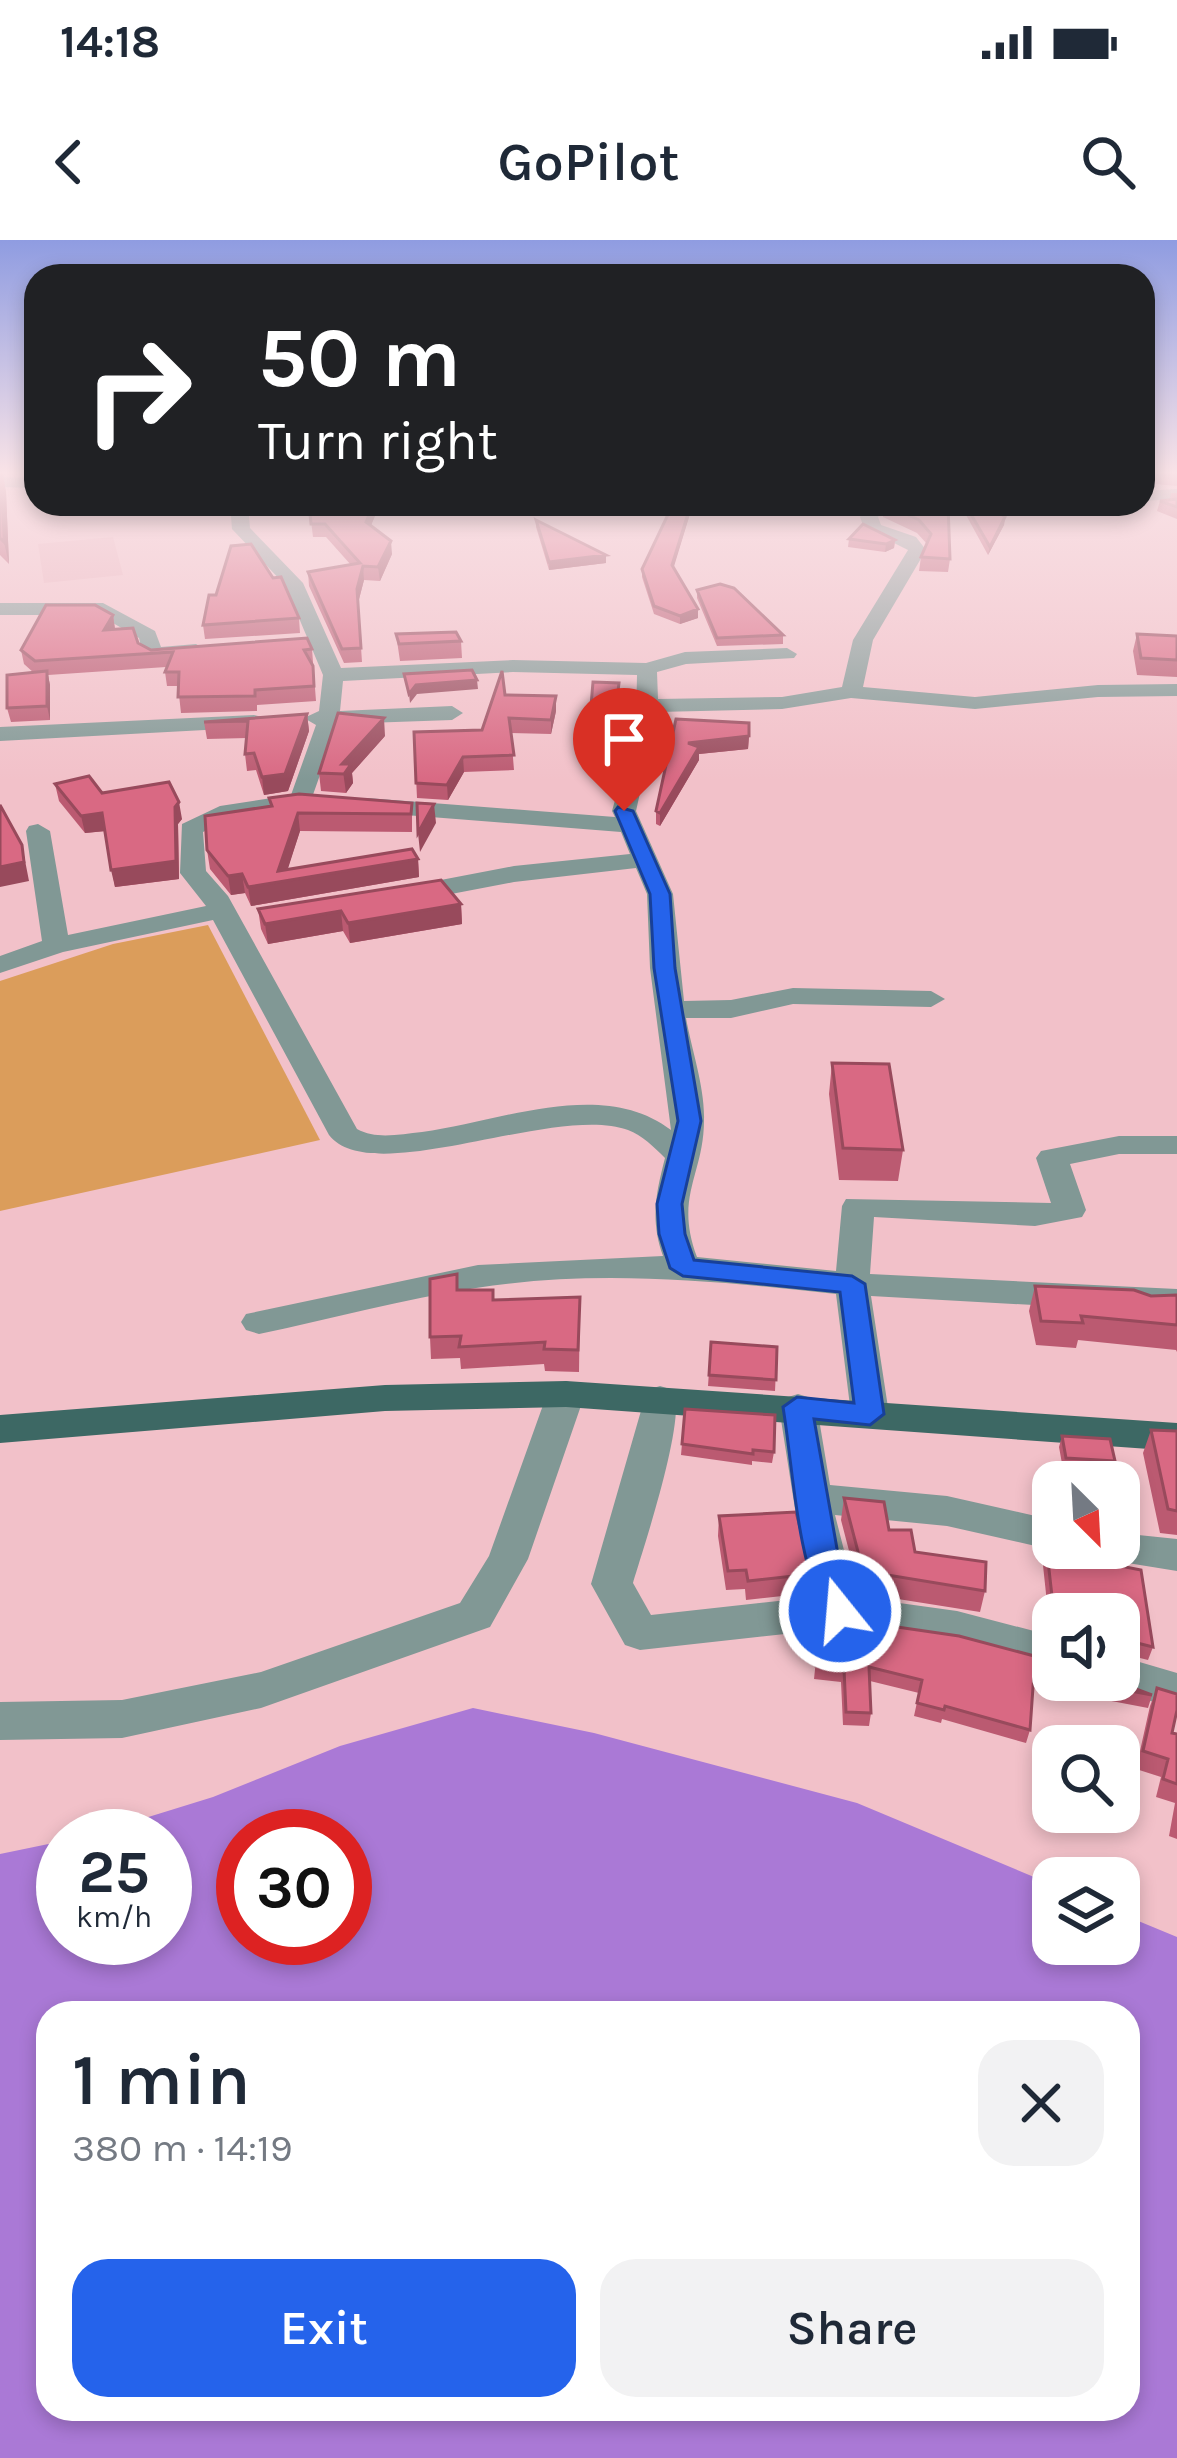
<!DOCTYPE html>
<html lang="en">
<head>
<meta charset="utf-8">
<style>
	body { margin:0; font-family:Karla,sans-serif; background:#f2f2f3; color:#1f2937; height:100vh; display:flex; flex-direction:column; font-size:45px; white-space:nowrap }
	* { box-sizing:border-box; margin:0 }
	p { font-size:39px; color:#747a83 }
	.icon { flex:none; width:66px; height:66px; fill:none; stroke:currentColor; stroke-width:2; stroke-linecap:round; stroke-linejoin:round }
	.map { position:relative; flex:1; overflow:hidden }
	.drawer { position:absolute; left:36px; top:1761px; width:1104px; height:420px; display:flex; flex-direction:column; background:#fff; border-radius:36px; box-shadow:0 6px 18px #0003 }
	.drawer>* { flex:none }
	.banner { position:absolute; left:24px; top:24px; width:1131px; height:252px; border-radius:36px; box-shadow:0 6px 18px #0003; background:#202124; color:#fff; overflow:hidden }
	.needle { width:78px; rotate:156deg }
	.tools { position:absolute; left:1032px; top:1221px; display:grid; gap:24px }
	.tools a { display:grid; place-items:center; width:108px; height:108px; border-radius:24px; background:#fff; box-shadow:0 6px 18px #0003; font-size:60px }
	.speed { position:absolute; left:36px; top:1569px; display:flex; gap:24px; font-size:60px; font-weight:700; text-align:center }
	.speed>* { display:grid; place-content:center; width:156px; height:156px; border-radius:50%; background:#fff; box-shadow:0 6px 18px #0003; line-height:1 }
	.speed small { font-size:30px; font-weight:400 }
	.speed .limit { border:18px solid #d22; background:#fff; color:#111 }
	.pin { position:absolute; display:grid; place-items:center; width:102px; height:102px; color:#fff; margin:-123px -51px; border-radius:50% 50% 50% 0; rotate:-45deg; box-shadow:0 0 12px #0007 }
	.pin .icon { rotate:45deg }
	.me { position:absolute; width:132px; margin:-66px; rotate:343deg; stroke-linejoin:round; filter:drop-shadow(0 0 9px #0008) }
	.turn { display:flex; align-items:center; gap:42px; height:252px; padding:0 36px; font-size:54px }
	.turn .icon { width:156px; height:156px; stroke-width:2.5 }
	.turn b { display:block; font-size:84px; line-height:102px }
	.round { display:grid; place-items:center; flex:none; width:126px; height:126px; border-radius:36px; background:#f2f2f3 }
	.overview { display:flex; align-items:center; justify-content:space-between; height:204px; padding:0 36px }
	h1 { font-size:72px; font-weight:600; line-height:90px }
	.cta { display:flex; gap:24px; margin-top:auto; padding:24px 36px }
	.cta a { flex:1; height:138px; border-radius:36px; background:#2563eb; color:#fff; font-size:48px; font-weight:600; line-height:138px; text-align:center }
	.cta a+a { background:#f2f2f3; color:#1f2937 }
	.status { display:flex; justify-content:space-between; align-items:center; height:84px; padding:0 60px; background:#fff; direction:ltr }
	.status svg { height:33px; fill:currentColor }
	header { display:flex; justify-content:space-between; align-items:center; height:156px; padding:0 36px; background:#fff; font-size:54px; font-weight:600 }
	.map>svg:first-child { display:block }
</style>
</head>
<body>
<div class="status"><b>14:18</b><svg viewBox="0 0 49 12"><path d="M0 12V9h3v3zM5 12V6h3v6zM10 12V3h3v9zM15 12V0h3v12zM26 1h20v11H26zM47 4h2v5h-2z"/></svg></div>
<header><svg class="icon" aria-label="back" viewBox="0 0 24 24"><path d="M15 5l-7 7 7 7"/></svg>GoPilot<svg class="icon" aria-label="search" viewBox="0 0 24 24"><circle cx="10" cy="10" r="6"/><path d="M15 15l6 6"/></svg></header>
<div class="map">
<svg width="1177" height="2218" viewBox="0 0 1177 2218">
	<rect width="100%" height="100%" fill="#f2c1c9"/>
	<!-- built -->
	<path fill="#eab2bc" d="M113 297 123 335 44 343 38 304Z"/>
	<!-- green -->
	<path fill="#db9d5b" d="M208 685 320 900 0 971V741L113 704Z"/>
	<!-- water -->
	<path fill="#aa79d6" fill-rule="evenodd" d="M473 1468 594 1493 857 1563 1053 1645V1704H1119V1673L1177 1697V2218H0V1614L63 1601V1698H165V1596H87L213 1557 340 1506ZM243 1596H345V1698H243ZM1128 1773V2169H48V1773Z"/>
	<g fill="none" stroke-linecap="round" stroke-linejoin="round">
		<!-- minor -->
		<path fill="#819895" fill-rule="evenodd" d="M0 237 36 238V248L0 247Z
			M1177 249V259L1143 261V251Z
			M230 264H248L250 288 303 343 341 428 513 420 646 423 685 412 787 408 797 414 794 418 686 424 657 432 658 459 782 457 842 447 853 400 908 310 864 288 860 277 867 264H885L878 277 881 285 916 297 926 310 873 400 863 447 975 457 1098 445 1177 444V456L1098 457 975 469 851 458 782 469 658 472 636 571 673 654 684 761 731 760 793 748 931 751 945 759 931 767 793 764 731 778H686C692 811 705 848 704 880 704 935 674 956 697 1017L836 1031 842 966 846 959 1051 963 1036 918 1041 911 1119 896H1177V914H1119L1070 924 1086 970 1082 977 1035 986 874 977 870 1034 1177 1049V1073L871 1056 889 1174 883 1183 870 1187 857 1183 851 1174 836 1054C716 1041 596 1029 476 1048 403 1059 331 1079 259 1094L246 1090 241 1082 246 1074 478 1025 663 1016C650 980 656 953 665 918 654 907 642 895 628 890 556 863 372 950 329 895L213 680 63 712 0 733V716L42 701 26 591 29 586 38 584 50 591 68 695 206 666 180 633 182 584 220 566 291 555 316 485 304 478 319 471 323 435 285 345 232 289ZM513 432 637 435 636 485 612 571 615 577 367 558 355 565 367 572 621 592 630 614 514 626 399 648 386 656 399 664 514 642 636 628 647 654 650 728 671 890C602 837 499 882 422 892 400 894 377 900 357 889L228 656 206 631 203 592 234 577 309 566 338 484 452 480 463 473 452 466 340 471 343 441Z
			M0 363H103L155 391 161 407 196 404 206 410C192 420 157 424 143 414L139 398 99 375H0Z
			M254 475 262 477V487L0 501V487Z
			M566 1141 579 1145 585 1154 528 1319 490 1387 261 1468 122 1498 0 1500V1462L122 1460 261 1432 460 1363 489 1316 547 1154 553 1145Z
			M660 1146 673 1150C688 1175 643 1309 633 1343L651 1375 815 1357 803 1320 779 1167 785 1158 798 1154 811 1158 817 1167 830 1245 947 1256 1053 1280V1308H1060L1053 1310 947 1286 835 1275 856 1357 957 1371 1053 1396V1430L957 1405 840 1388 640 1410 625 1405 591 1344 647 1150Z
			M1119 1293 1177 1299V1331L1103 1319 1097 1308H1119Z
			M1119 1416 1177 1433V1469L1104 1447 1100 1440H1119Z"/>
		<!-- major -->
		<path fill="#3d6864" fill-rule="evenodd" d="M566 1141 1177 1183V1211L566 1167 385 1171 0 1203V1175L385 1145Z"/>
	</g>
	<!-- wall -->
	<path fill="#bb5a71" d="M0 231H2L6 252 9 324 0 315Z
		M1143 231H1177V246L1143 243Z
		M1171 253H1177V279L1157 271 1160 261 1170 259Z
		M309 264H380L371 285 392 314 380 341 364 340 358 363 362 422 344 423 309 346 308 332 351 325 326 297H313Z
		M693 264 673 328 698 378 680 384 654 374 642 337V329Z
		M885 264H948L950 319 948 332 919 331 921 317 927 304 917 293 883 277Z
		M960 264H989L1005 277 1004 285 988 315Z
		M536 280 606 315V323L549 330 536 287Z
		M849 299 895 300 894 308 885 312 848 307Z
		M697 350 783 395V404L717 406 697 358Z
		M113 375 115 389 151 410 312 409 316 461 257 465V471L181 473 178 446H167L165 432 166 427 48 435 50 445V480L11 482 7 468 34 433 24 424 21 410Z
		M299 378 300 393 205 399 203 385Z
		M396 394 461 401 462 418 400 421Z
		M1137 394 1177 396V437L1137 435 1133 411Z
		M556 456V471L551 494 511 493 514 530 464 532 448 560 417 558 414 492 482 490Z
		M619 460 616 485 591 484V466Z
		M307 474 309 491 288 551 264 555 256 530 247 531 245 514 247 498 207 499 204 482Z
		M676 479 749 496 748 509 699 514V520L660 586 656 584V571Z
		M385 496 352 533 353 543 346 553 321 551 319 533Z
		M55 544 102 553 182 579 178 584 179 639 115 647 105 591 85 593 59 561Z
		M269 558 412 563V592L300 591 287 630 418 619 419 637 251 666 245 653 231 655 210 629 207 610 270 566Z
		M461 664 462 684 350 703 343 691 268 704 261 689 258 669Z
		M832 823 903 910 898 941 839 940 829 854Z
		M1035 1046 1151 1056 1177 1055V1112L1176 1110 1078 1100 1076 1108 1036 1105 1029 1071Z
		M458 1050 494 1060 580 1057 579 1132 545 1131 544 1124 461 1129 460 1118 431 1119 430 1097Z
		M711 1102 777 1107 775 1151 708 1146Z
		M685 1169 774 1212 772 1223 752 1221V1225L681 1215Z
		M1151 1190 1177 1191V1295L1160 1293 1143 1213Z
		M1062 1196 1115 1221 1111 1232 1063 1229 1059 1207Z
		M844 1258 889 1290 915 1312 985 1351 980 1372 860 1353 841 1280Z
		M719 1276 812 1334 809 1353 746 1360 745 1349 726 1350 718 1296Z
		M1046 1303 1105 1323 1153 1407 1148 1420 1120 1413 1053 1374V1393L1050 1391 1042 1316Z
		M820 1382 1053 1421V1440H1112L1152 1455 1148 1468 1033 1446 1030 1490 1026 1503 942 1479 941 1483 914 1476 919 1453 870 1441 871 1473 869 1486 843 1485 841 1442 814 1439Z
		M1157 1448 1172 1493 1177 1494V1599L1169 1596 1175 1563 1156 1557 1161 1537 1136 1529 1150 1466Z"/>
	<!-- shaded-wall -->
	<path fill="#984a5c" d="M2 231 6 252 9 324 4 302Z
		M374 264H380L367 295 366 282Z
		M691 264H693L672 333V325Z
		M1005 277 1004 285 988 315 990 307Z
		M895 300 894 308 885 312 886 304Z
		M391 301 392 314 380 341 378 327Z
		M606 315V323L549 330V322Z
		M363 326 364 340 358 363 362 422 357 349Z
		M698 369V378L680 384V376Z
		M113 375 115 390H104Z
		M47 431 50 445V480L47 466Z
		M477 440 478 449 417 454 410 463 409 454 416 445Z
		M556 456V471L551 494V480Z
		M307 474 309 491 288 551 264 555 262 537Z
		M384 478 385 496 352 533 353 543 346 553 342 524Z
		M749 496 748 509 699 514V520L660 586V573L688 503Z
		M463 517 464 532 448 560 447 545Z
		M179 562 182 579 178 584 179 639 115 647 111 630Z
		M434 564 436 583 420 612 418 593Z
		M102 573 106 591 85 593 81 576Z
		M298 573 300 591 284 641 418 619 419 637 251 666 248 647 278 631Z
		M22 605 29 641 0 647V627Z
		M242 634 245 653 231 655 228 636Z
		M461 664 462 684 350 703 348 683Z
		M341 671 343 691 268 704 265 684Z"/>
	<!-- building -->
	<path fill="#d96983" stroke="#984a5c" stroke-width="3" d="M0 231H2L4 302 0 298Z
		M1143 231H1177V235L1143 233Z
		M1177 259V267L1160 261Z
		M309 264H374L366 282 391 301 378 327 363 326 357 349 361 408 342 409 308 332 360 323 325 284H311Z
		M673 264H691L672 325 698 369 680 376 654 366 642 329Z
		M884 264H948L950 319 921 317 931 294 919 280Z
		M965 264H989L1005 277 990 307Z
		M536 280 606 315 549 322Z
		M863 284 895 300 886 304 849 299Z
		M251 304 273 338 281 337 299 378 203 385 209 355H216L231 306Z
		M720 344 734 348 783 395 717 398 697 350Z
		M46 365H95L113 375 104 390 133 388 138 403 151 410 307 398 312 409 304 410 313 426 314 446 255 450V456L178 457 179 432H165L173 412 35 421 21 410Z
		M456 392 461 401 399 404 396 394Z
		M1137 394 1177 396V420L1141 418Z
		M472 430 477 440 416 445 409 454 404 434Z
		M47 431V466L7 468V435Z
		M502 431 505 455 556 456 551 480 509 478 514 515 463 517 447 545 416 543 414 492 482 490Z
		M593 442 619 443 616 467 591 466Z
		M338 473 384 478 342 524H351L344 534 319 533Z
		M307 474 285 534 262 537 254 513 245 514 248 481 204 482Z
		M676 479 749 483V496L688 503 699 507 660 573 656 571Z
		M89 536 102 553 169 542 179 562 175 567 176 621 111 630 102 573 81 576 55 544Z
		M299 554 412 563 411 574 298 573 278 631 412 609 418 619 248 647 242 634 228 636 207 610 205 576 272 566 269 558Z
		M417 563 434 564 418 593Z
		M0 565 22 605 24 622 0 627Z
		M441 640 461 664 348 683 341 671 265 684 258 669Z
		M832 823 889 824 903 910 843 908Z
		M457 1034V1050H493V1060L580 1057 578 1110 544 1109 545 1102 459 1107 461 1096 430 1097V1039Z
		M1035 1046 1134 1050 1151 1056 1177 1055V1085L1081 1076 1083 1083 1041 1081Z
		M711 1102 777 1107 776 1140 709 1135Z
		M685 1169 775 1175 774 1212 753 1210V1214L682 1204Z
		M1151 1190 1177 1191V1271L1168 1269Z
		M1062 1196 1110 1199 1115 1221 1066 1218Z
		M844 1258 884 1262 889 1290H911L915 1312 986 1322 985 1351 863 1331Z
		M796 1272 812 1334 748 1341 746 1330 728 1331 719 1276Z
		M1046 1303 1053 1304V1308L1104 1310 1105 1323 1141 1330 1153 1407 1121 1399 1119 1422V1374H1054Z
		M842 1379 959 1396 1053 1421V1436L1034 1433 1030 1490 945 1466 944 1470 917 1463 922 1440 869 1427 871 1473 846 1472 844 1429 816 1426 820 1382Z
		M1072 1440H1112L1152 1455Z
		M1157 1448 1177 1454V1470L1172 1493 1177 1494V1544L1163 1539 1168 1519 1143 1511Z"/>
	<!-- sky -->
	<linearGradient id="sky" x2="0" y2="1"><stop stop-color="#8f9ce1"/><stop offset="0.43" stop-color="#f9e3e7"/><stop offset="1" stop-color="#f9e3e7" stop-opacity="0"/></linearGradient>
	<rect width="1177" height="541" fill="url(#sky)"/>
	<!-- route -->
	<path fill="#2563eb" stroke="#184099" stroke-width="3" d="M618 567 633 571 670 654 675 728 701 881 682 964 685 994 694 1020 852 1036 865 1044 884 1174 870 1185 814 1179 839 1320 856 1371 851 1380 840 1384 828 1380C796 1318 794 1235 783 1167L797 1157 854 1163 840 1052 683 1036 670 1028 659 994 657 964 678 881 654 728 650 654 615 571Z"/>
</svg>
<div class="tools">
<a><svg class="needle" viewBox="-14 -14 28 28"><path d="M0-13l5 13h-10z" fill="#e53935"/><path d="M0 13l5-13h-10z" fill="#747a83"/></svg></a>
<a><svg class="icon" aria-label="sound" viewBox="0 0 24 24"><path d="M4 9h4l5-4v14l-5-4H4zM17 9q2 3 0 6"/></svg></a>
<a><svg class="icon" aria-label="search" viewBox="0 0 24 24"><circle cx="10" cy="10" r="6"/><path d="M15 15l6 6"/></svg></a>
<a><svg class="icon" aria-label="layers" viewBox="0 0 24 24"><path d="M12 4l9 5-9 5-9-5zM3 14l9 5 9-5"/></svg></a>
</div>
<div class="speed"><div>25<small>km/h</small></div><div class="limit">30</div></div>
<div class="pin" style="left:624px;top:571px;background:#d93025"><svg class="icon" aria-label="arrive" viewBox="0 0 24 24"><path d="M6 21V4h12l-3 4 3 4H6"/></svg></div>
<svg class="me" style="left:840px;top:1371px" viewBox="-20 -20 40 40"><circle r="17" fill="#2563eb" stroke="#fff" stroke-width="3"/><path d="M0-11L8 9 0 5-8 9z" fill="#fff"/></svg>
<div class="banner">
<div class="turn"><svg class="icon" aria-label="right" viewBox="0 0 24 24"><path d="M7 20v-9h11M14 6l5 5-5 5"/></svg><div><b>50 m</b>Turn right</div></div>
</div>
<section class="drawer">
<div class="overview"><div><h1>1 min</h1><p>380 m · 14:19</p></div><a class="round"><svg class="icon" aria-label="close" viewBox="0 0 24 24"><path d="M6 6l12 12M18 6L6 18"/></svg></a></div>
<div class="cta"><a>Exit</a><a>Share</a></div>
</section>
</div>
</body>
</html>
